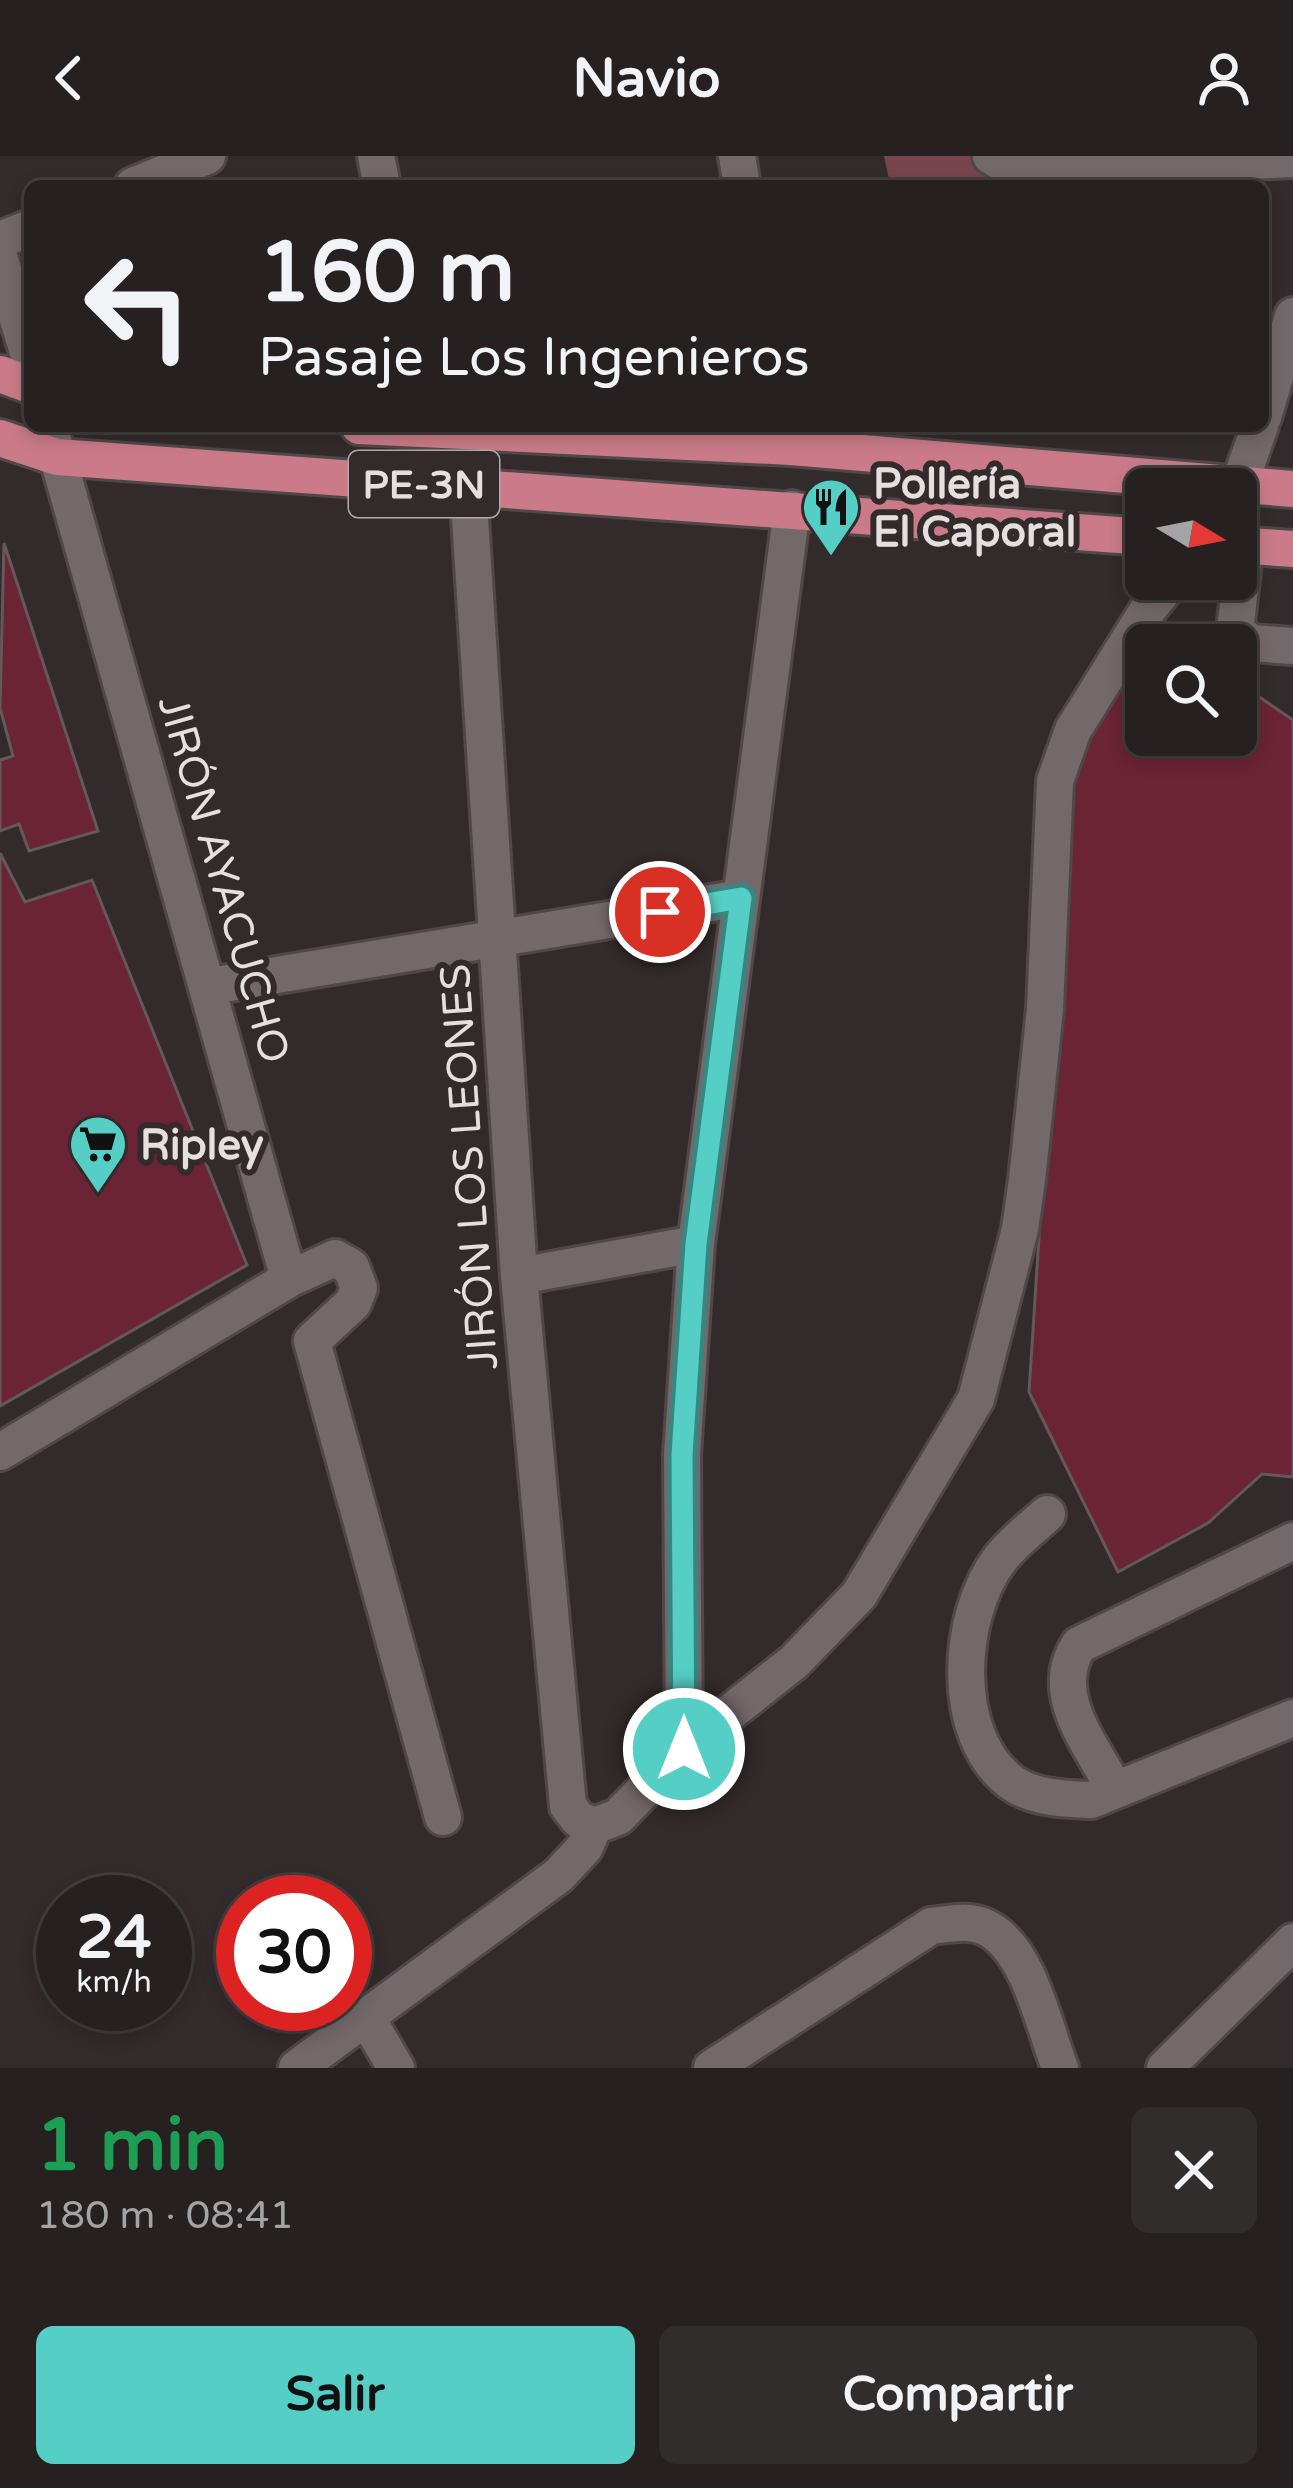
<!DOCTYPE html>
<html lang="es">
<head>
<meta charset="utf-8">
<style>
	body { margin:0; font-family:"Varela Round",sans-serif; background:#322d2d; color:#f1f3f6; height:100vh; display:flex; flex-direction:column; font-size:45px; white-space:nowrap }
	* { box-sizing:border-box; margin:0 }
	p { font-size:39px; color:#a4a3a5 }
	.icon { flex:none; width:66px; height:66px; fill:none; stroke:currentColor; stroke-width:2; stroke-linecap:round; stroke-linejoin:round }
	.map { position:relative; height:1912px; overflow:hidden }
	.details { display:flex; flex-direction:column; background:#262020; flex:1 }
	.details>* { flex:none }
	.hud { position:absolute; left:24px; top:24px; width:1245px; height:252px; border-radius:18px; box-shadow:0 6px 18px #0003,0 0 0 3px #423e3e; background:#262020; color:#f1f3f6; overflow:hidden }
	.needle { width:78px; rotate:100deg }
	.tools { position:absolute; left:1125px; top:312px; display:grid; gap:24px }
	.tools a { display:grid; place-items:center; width:132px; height:132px; border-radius:18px; background:#262020; box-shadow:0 6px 18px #0003,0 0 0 3px #423e3e; font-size:60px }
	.speed { position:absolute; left:36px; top:1719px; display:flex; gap:24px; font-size:60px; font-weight:700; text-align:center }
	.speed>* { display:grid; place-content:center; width:156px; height:156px; border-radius:50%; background:#262020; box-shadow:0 6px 18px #0003,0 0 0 3px #423e3e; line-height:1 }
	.speed small { font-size:30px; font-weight:400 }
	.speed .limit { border:18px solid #d22; background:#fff; color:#111 }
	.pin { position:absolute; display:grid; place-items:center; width:102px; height:102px; color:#fff; margin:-51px; border:6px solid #fff; border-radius:50%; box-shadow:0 3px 12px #0007 }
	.me { position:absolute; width:132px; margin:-66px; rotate:0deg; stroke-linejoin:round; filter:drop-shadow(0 0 9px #0008) }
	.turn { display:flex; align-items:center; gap:42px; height:252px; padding:0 36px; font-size:54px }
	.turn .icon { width:156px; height:156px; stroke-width:2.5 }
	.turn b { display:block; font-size:84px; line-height:102px }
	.round { display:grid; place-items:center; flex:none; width:126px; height:126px; border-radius:18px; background:#322d2d }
	.overview { display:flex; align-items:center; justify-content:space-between; height:204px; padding:0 36px }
	h1 { font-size:72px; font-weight:700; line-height:90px; color:#1e9e55 }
	.primary-button { display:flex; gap:24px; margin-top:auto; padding:24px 36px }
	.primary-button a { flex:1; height:138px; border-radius:18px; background:#55cec5; color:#111; font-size:48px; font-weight:700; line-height:138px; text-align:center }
	.primary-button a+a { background:#322d2d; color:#f1f3f6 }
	header { display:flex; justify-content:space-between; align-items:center; height:156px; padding:0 36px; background:#262020; font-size:54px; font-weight:700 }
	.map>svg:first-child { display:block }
</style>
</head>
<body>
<header><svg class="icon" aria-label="back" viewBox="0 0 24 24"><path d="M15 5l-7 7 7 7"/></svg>Navio<svg class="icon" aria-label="person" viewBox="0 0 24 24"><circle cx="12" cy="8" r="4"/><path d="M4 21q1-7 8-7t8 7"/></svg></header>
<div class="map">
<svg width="1293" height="1912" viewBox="0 0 1293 1912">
	<rect width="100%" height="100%" fill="#332a2b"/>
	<!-- green -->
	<path fill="#78454e" d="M884 0H982L987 25 890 28Z"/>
	<!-- building -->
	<path fill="#6a2435" stroke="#63595a" stroke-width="3" d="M4 387 98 675 29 695 19 668 0 675V604L13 600 0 552Z
		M1133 494 1146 503V579H1236L1239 527 1293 564V1321L1262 1318 1208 1367 1118 1416 1029 1236 1071 586Z
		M0 697 25 746 92 724 247 1109 0 1250Z"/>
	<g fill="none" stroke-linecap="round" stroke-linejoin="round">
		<defs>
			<path id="minor" d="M376 0 382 30
				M737 0 742 30
				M991 0 1017 15 1292 3
				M133 30 207 0
				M0 84 30 72
				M0 104 30 203
				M1263 261 1293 160
				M49 270 289 1123 335 1102 351 1111 359 1132 353 1147 312 1185 443 1661
				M468 331 519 1120 568 1650 578 1663 594 1670
				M1236 337 1260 270
				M1245 390 1235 474 1251 487 1293 490
				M211 830 741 742
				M519 1120 696 1088
				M0 1296 289 1123
				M1047 1358C1032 1372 1013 1386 1000 1403 957 1459 949 1579 1011 1626 1032 1642 1066 1643 1091 1644L1293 1562
				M684 1593 682 1299 696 1088 792 353
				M1115 1634C1091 1588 1047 1538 1079 1489L1293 1385
				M366 1861 396 1912
				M297 1912 559 1719 585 1691 594 1670 618 1661 684 1593 794 1506 859 1439 976 1243 1020 1073 1027 1024 1045 853 1055 625 1073 574 1149 452 1173 423
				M712 1912 931 1770C950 1768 969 1763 987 1772 1029 1793 1044 1871 1060 1912
				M1165 1912 1293 1786"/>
			<path id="highway" d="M0 218 30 229
				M359 270 791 291 1293 333
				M0 282 57 301 1146 381
				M1236 389 1293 393"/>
		</defs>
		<!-- minor casing -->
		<use href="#minor" stroke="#4f4748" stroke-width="42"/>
		<!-- highway casing -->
		<use href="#highway" stroke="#4f4748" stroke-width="42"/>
		<!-- path -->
		<path stroke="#696061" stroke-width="6" stroke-dasharray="9 6" stroke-linecap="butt" d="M1293 564V563"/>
		<!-- minor -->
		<use href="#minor" stroke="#74696a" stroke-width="36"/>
		<!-- highway -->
		<use href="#highway" stroke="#ca7a88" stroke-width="36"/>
	</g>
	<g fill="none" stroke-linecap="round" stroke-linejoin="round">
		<defs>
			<path id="route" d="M660 756 741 742 696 1088 682 1299 684 1593"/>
		</defs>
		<!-- route casing -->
		<use href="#route" stroke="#378680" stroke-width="30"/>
		<!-- route -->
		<use href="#route" stroke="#55cec5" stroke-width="21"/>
	</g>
	<!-- icons -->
	<defs>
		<symbol id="restaurant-pin" viewBox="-11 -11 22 30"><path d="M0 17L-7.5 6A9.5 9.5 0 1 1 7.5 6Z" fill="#55cec5" stroke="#332a2b"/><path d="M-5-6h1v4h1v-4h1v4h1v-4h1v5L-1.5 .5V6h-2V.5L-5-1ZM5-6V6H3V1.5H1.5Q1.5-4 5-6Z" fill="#111"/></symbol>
		<symbol id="supermarket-pin" viewBox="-11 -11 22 30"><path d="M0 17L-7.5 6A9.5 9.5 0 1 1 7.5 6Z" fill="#55cec5" stroke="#332a2b"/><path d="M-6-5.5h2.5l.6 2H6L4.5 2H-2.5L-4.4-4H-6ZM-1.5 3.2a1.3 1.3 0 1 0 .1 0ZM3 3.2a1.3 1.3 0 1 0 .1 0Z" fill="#111"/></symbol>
	</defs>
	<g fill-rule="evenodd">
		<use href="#restaurant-pin" x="798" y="318" width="66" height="90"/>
		<use href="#supermarket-pin" x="65" y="955" width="66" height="90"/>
	</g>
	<g text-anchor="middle" stroke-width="12" stroke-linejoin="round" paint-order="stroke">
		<!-- shield labels -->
		<rect fill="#332a2b" stroke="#b0a9aa" stroke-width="3" x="349" y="295" width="150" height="66" rx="9"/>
		<g font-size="39" font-weight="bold" fill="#e5dfe0">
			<text x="424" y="342">PE-3N</text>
		</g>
		<!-- poi labels -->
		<g font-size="42" font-weight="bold" fill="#e5dfe0" stroke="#332a2b" text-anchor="start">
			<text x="873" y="342">Pollería<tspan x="873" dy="48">El Caporal</tspan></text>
			<text x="140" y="1003">Ripley</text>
		</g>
		<!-- street labels -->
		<g font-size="42" fill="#e5dfe0" stroke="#332a2b">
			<text transform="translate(225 723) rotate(74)" y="15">JIRÓN AYACUCHO</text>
			<text transform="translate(468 1011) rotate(-94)" y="15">JIRÓN LOS LEONES</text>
		</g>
	</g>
</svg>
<div class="tools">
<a><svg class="needle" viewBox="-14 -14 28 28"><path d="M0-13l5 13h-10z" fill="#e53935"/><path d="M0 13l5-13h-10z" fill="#a4a3a5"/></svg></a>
<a><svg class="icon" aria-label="search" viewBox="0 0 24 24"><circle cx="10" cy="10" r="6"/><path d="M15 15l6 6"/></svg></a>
</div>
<div class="speed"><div>24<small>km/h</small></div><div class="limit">30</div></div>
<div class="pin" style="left:660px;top:756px;background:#d93025"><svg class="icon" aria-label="arrive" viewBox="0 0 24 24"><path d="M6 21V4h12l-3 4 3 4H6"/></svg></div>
<svg class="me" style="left:684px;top:1593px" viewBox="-20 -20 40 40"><circle r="17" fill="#55cec5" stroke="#fff" stroke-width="3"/><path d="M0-11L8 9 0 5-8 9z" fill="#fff"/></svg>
<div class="hud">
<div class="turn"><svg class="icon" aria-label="left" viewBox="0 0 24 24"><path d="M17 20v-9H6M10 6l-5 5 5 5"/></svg><div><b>160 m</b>Pasaje Los Ingenieros</div></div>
</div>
</div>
<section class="details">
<div class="overview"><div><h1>1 min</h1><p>180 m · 08:41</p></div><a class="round"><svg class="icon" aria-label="close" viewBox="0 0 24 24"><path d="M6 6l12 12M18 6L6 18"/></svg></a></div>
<div class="primary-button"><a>Salir</a><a>Compartir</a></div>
</section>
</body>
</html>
